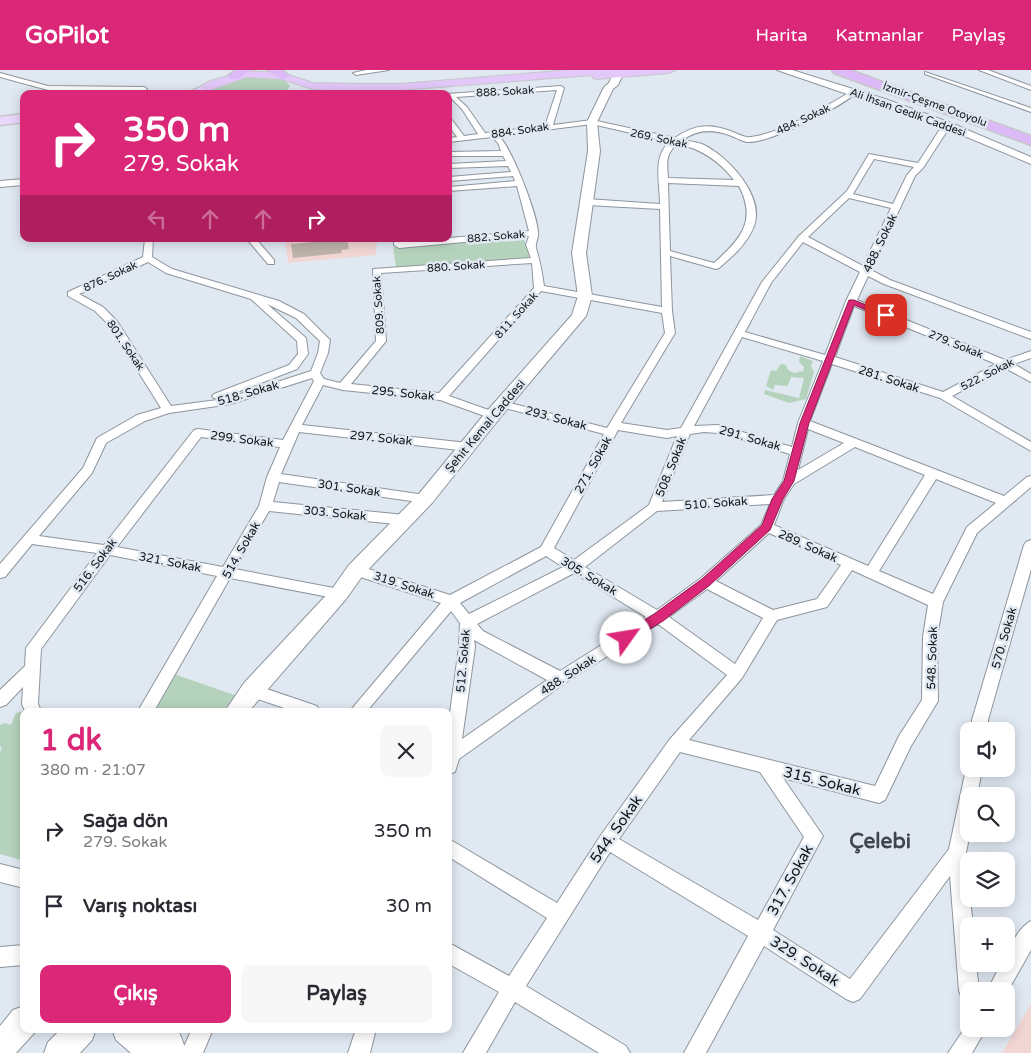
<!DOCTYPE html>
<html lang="tr">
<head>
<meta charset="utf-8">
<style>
	body { margin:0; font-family:"Varela Round",sans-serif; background:#f7f7f7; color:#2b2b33; height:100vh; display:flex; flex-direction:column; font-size:19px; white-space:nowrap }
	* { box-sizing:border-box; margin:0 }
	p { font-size:16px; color:#7c7c81 }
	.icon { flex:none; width:28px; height:28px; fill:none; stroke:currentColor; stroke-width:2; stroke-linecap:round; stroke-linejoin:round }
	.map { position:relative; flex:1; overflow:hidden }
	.sheet { position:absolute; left:20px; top:638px; width:432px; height:325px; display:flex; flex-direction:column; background:#fff; border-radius:10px; box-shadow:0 2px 12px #0003 }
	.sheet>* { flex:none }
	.guide { position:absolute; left:20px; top:20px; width:432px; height:152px; border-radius:10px; box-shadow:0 2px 12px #0003; background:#db2777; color:#fff; overflow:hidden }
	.fabs { position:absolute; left:960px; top:652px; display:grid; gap:10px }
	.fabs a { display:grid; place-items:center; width:55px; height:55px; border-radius:10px; background:#fff; box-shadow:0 2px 12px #0003; font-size:25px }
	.pin { position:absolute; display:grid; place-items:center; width:42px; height:42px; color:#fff; margin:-21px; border-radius:10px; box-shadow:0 2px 8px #0006 }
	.me { position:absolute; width:55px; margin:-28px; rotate:58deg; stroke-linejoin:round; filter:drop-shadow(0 0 4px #0008) }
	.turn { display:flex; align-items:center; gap:18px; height:105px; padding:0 20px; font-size:22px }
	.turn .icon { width:65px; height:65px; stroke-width:2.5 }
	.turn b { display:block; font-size:35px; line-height:42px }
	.lanes { display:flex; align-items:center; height:48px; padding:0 20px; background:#0003; justify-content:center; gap:25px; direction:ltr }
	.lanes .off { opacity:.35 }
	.round { display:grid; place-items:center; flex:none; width:52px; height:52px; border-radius:10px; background:#f7f7f7 }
	.overview { display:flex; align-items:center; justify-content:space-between; height:85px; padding:0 20px }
	h1 { font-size:30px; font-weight:800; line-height:38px; color:#db2777 }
	.action { display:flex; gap:10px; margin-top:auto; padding:10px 20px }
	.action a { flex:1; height:58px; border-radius:10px; background:#db2777; color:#fff; font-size:20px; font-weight:800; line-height:58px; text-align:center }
	.action a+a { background:#f7f7f7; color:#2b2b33 }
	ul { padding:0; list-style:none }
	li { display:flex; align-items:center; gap:15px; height:75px; padding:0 20px }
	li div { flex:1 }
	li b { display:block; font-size:19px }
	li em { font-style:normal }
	header { display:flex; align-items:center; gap:30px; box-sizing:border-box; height:70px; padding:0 25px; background:#db2777; color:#fff }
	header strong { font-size:24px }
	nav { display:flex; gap:28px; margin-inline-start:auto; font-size:18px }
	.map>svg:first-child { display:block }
</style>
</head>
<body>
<header>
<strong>GoPilot</strong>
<nav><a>Harita</a><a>Katmanlar</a><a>Paylaş</a></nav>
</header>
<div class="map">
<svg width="1031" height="983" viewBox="0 0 1031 983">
	<rect width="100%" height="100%" fill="#e0e8f2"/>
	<!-- education -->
	<path fill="#f1d6d4" d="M285 169H377L376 185 288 193Z
		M1031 934V983H1002Z"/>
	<!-- green -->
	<path fill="#b5d3bc" d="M248 6C261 6 283 4 290 16L285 24H213V20L217 16Z
		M523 166 530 189 396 198 393 177Z
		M800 286 813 291 811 296 814 302 806 329 789 333 764 324 765 320 799 328 804 308 791 307 788 316 775 315 773 320 766 316 771 300 776 301 781 294 786 295 788 300 794 303 803 301 804 297 799 292Z
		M174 604 237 626 225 641H151Z
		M30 639 31 641H24V791L0 784V682L2 678 0 676V655L5 653 11 655 16 643Z"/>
	<!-- building -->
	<path fill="#bdb3ab" d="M347 169 349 179 341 180 342 183 293 188 291 174Z"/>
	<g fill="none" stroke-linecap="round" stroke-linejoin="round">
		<defs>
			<path id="minor" d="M366 0H389L356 5 353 3Z
				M979 0H988L1031 16V20Z
				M925 2 1031 38V42L925 4Z
				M0 3 48 16 144 17 147 19 144 21 48 20 0 7Z
				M561 16 564 18 553 55 592 50 675 68C694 54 711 53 733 62 738 64 745 68 751 67 779 64 827 36 852 21L857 22C842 37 768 74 747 72 741 71 735 67 729 65 712 59 697 59 683 70 689 71 696 72 702 74 728 86 765 126 754 156 747 174 733 186 719 198L716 199 670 186 672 241 675 263 621 353 667 360 681 358 762 212 799 166 847 121 869 84 918 93 944 53 951 55 923 98 915 106 871 200 890 210 1031 262V269L884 214 868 206 857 230 1005 290 1031 281V288L1014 294 1031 304V312L1005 298 952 326 1031 372V381L940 328 832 294 810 351 1004 426 1027 407 1031 406V417L977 463 943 532 937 567 938 631 911 676 885 730 879 733 783 708 823 766 773 860 850 909 949 779 966 699 969 694V699H982L977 726H969L970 764 966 782 969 829H970L973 856H969V894H976L979 921H969V931L962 928 959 921 950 806 860 929 853 932 846 929 764 876 706 983H684L748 866 610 782 526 916 626 976 630 983H599L515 932 486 983H463L499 922 449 894V873L509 906 547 848 449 787V769L557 833 601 765 670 669 727 605 658 554 565 613 459 689 455 702 449 704V650L459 577 460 553 451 541 367 641H350L441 533 351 504 349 500 351 496 356 495 450 525 541 477 604 364 498 336 496 334 502 331 607 358 665 263 662 243 541 221 449 326 497 343 499 345 493 349 440 330 343 320 323 315 302 355 468 373 474 377 468 381 299 362 281 404 425 425 431 429 425 433 279 412 273 432 405 445 410 447 412 450 410 453 405 455 269 441 235 499 339 519 344 520 346 524 344 528 339 529 230 508 154 641H138L217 506 110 485 41 579 38 634 41 641H25L22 634 23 617 6 635 0 637V620L25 596 26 578 29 574 97 483 32 474 5 507 0 508V494L83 398 97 368 137 345 161 338 109 255 95 241 68 226V222L143 187 145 169H153L152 187 172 199 279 231 304 244 330 270 328 283 320 303 324 309 340 313 376 271 373 199 531 188 526 175 529 166 399 178 394 175V169H402L403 172 529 161 517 116 449 121V117L515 111 513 106 449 111V107L511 102 508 96 449 98V94L506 91 503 86H449V82L501 81 498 73 492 67 449 72V68L457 67 449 56V50H452L464 66 478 64 462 39 447 24ZM557 20 545 56 485 63 467 37 456 27ZM592 54 670 72C652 85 660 114 660 134L587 129 583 132 587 135 660 139 662 237 544 216C542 202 540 191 536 178 535 172 539 168 538 162 537 143 512 79 499 66ZM678 74C702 79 719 91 734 110L668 108C667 93 665 83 678 74ZM874 89 914 97 907 105 893 134 853 124ZM668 113 739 116C757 151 741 169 714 193L670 181ZM849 128 891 138 863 196 808 167ZM803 172 860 202 846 231 825 285 745 262 771 213ZM148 192 166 203 251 229 297 271 298 284 289 295 214 324 212 326 214 328H222L297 299 308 284 306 268 267 234 296 248 320 271 318 283 311 301 225 329 171 336 117 251 103 237 79 224ZM532 193 534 218 439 323 351 314 386 271 381 203ZM854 236 996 294 943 322 835 287ZM742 267 823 291 798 353 792 377 719 355 694 356ZM312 308 314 311 283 370 198 359 194 360 104 475 39 466 92 403 106 373 145 351 169 343 231 334ZM808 359 844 373 798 400ZM618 360 667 368 677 366 649 435 574 490 554 478ZM704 362 718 363 790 384 783 411 774 425 662 432 690 364ZM201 367 280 377 267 407 259 436 223 497 117 477ZM855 377 925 405 868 496 774 455 784 429 794 414ZM936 409 996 433 967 457 933 524 879 501ZM770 434 761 455 701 508 657 540 585 497 657 441ZM769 463 841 495 817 529 773 540 716 511ZM546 486 563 497 469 544 460 533ZM852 500 928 535 923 567 922 630 899 666 875 716 689 670 742 608 777 550 827 537ZM574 503 646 547 560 601 483 561 477 554ZM707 519 763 548 735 594 669 547ZM474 570 547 610 462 669 475 577ZM680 682 760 702 804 767 758 850 619 769Z
				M247 169H256L274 190V194H268Z
				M1031 470V499L988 650V661H972V650L1024 475 1026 472Z
				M252 614 317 636 319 641H293L246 625 244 620 246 615Z
				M0 794 24 800V818L0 812Z
				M1031 851V880L1006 924V921H987L1001 894H1006C1006 880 1019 857 1031 851Z
				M24 875V895L0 897V877Z
				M969 952V959H986L972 983H948Z
				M192 959H213L203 983H181Z
				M356 959H376L370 983H348Z"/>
			<path id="tertiary" d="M24 109V115L0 117V111Z"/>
			<path id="secondary" d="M610 0H620L623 4 618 15 613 19 597 52 600 81 586 183 592 226 586 246 499 349 432 433 363 505 346 529 249 641H225L244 613 332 519 349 495 418 425 487 341 572 245 578 226 572 183 588 81 587 52 604 17 609 13 613 4Z
				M777 0H792L885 29 951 53 1031 87V94L943 57Z
				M24 936V959H36L35 962 16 983H0V956L13 940Z
				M61 959H96L92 970 80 983H44L48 972Z
				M112 959H178L187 983H131L116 970Z"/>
			<path id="primary" d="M207 14 213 17C205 25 195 24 185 24Z
				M24 44V52L0 55V47Z"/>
			<path id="trunk" d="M570 0H675L669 3 597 9 593 8 592 5 401 20 356 22 312 19 282 9 247 7 213 19 212 24H200L203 15 210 11 247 1 283 3 313 13 356 14H401Z"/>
			<path id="motorway" d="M236 0H251L238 9H230L228 6Z
				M267 0H282L289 6 283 10Z
				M832 0H850L1031 66V75L834 3Z"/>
		</defs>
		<!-- minor casing -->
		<use href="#minor" stroke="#8d959d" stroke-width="2"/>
		<!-- tertiary casing -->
		<use href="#tertiary" stroke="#8d959d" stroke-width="2"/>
		<!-- secondary casing -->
		<use href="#secondary" stroke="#8d959d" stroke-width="2"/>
		<!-- primary casing -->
		<use href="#primary" stroke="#c6c7c8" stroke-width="3"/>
		<!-- trunk casing -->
		<use href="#trunk" stroke="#c6c7c8" stroke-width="2"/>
		<!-- motorway casing -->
		<use href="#motorway" stroke="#c6c7c8" stroke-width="3"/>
		<!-- minor -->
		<use href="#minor" fill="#fff" fill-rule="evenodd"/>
		<!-- tertiary -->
		<use href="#tertiary" fill="#fff" fill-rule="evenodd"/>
		<!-- secondary -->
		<use href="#secondary" fill="#fff" fill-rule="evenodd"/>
		<!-- primary -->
		<use href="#primary" fill="#ead6fb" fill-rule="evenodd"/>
		<!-- trunk -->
		<use href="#trunk" fill="#e3c8fa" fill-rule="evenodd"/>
		<!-- motorway -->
		<use href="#motorway" fill="#dcbaf8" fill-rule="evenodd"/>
	</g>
	<!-- route -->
	<path fill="#db2777" stroke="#8e194d" d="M849 230H854L890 245 883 247 854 235 809 353 794 411 783 429 770 460 710 515 663 551 630 571H621L619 568 621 564 654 544 702 509 762 455 772 429 784 411 800 353Z"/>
	<g text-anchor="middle" stroke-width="5" stroke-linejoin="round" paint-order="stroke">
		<!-- far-street labels -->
		<g font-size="11" fill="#131619" stroke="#e0e8f2">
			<text transform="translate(505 21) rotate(-3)" y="4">888. Sokak</text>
			<text transform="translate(935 34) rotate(20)" y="4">İzmir-Çeşme Otoyolu</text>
			<text transform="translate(908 42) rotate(20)" y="4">Ali İhsan Gedik Caddesi</text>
			<text transform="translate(803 49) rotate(-25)" y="4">484. Sokak</text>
			<text transform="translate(520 60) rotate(-8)" y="4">884. Sokak</text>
			<text transform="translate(659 68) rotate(12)" y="4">269. Sokak</text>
			<text transform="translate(496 166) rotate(-5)" y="4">882. Sokak</text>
			<text transform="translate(456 196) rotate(-4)" y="4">880. Sokak</text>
			<text transform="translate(110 206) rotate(-25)" y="4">876. Sokak</text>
			<text transform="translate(378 235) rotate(-94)" y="4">809. Sokak</text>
			<text transform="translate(516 245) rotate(-48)" y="4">811. Sokak</text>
			<text transform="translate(956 274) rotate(22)" y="4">279. Sokak</text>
			<text transform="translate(126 275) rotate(56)" y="4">801. Sokak</text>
			<text transform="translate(987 304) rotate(-27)" y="4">522. Sokak</text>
		</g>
		<!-- street labels -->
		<g font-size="12" fill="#131619" stroke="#e0e8f2">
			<text transform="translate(880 173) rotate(-64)" y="4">488. Sokak</text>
			<text transform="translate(889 309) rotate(18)" y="4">281. Sokak</text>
			<text transform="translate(248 323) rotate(-16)" y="4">518. Sokak</text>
			<text transform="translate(403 323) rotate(6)" y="4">295. Sokak</text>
			<text transform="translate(556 348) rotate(15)" y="4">293. Sokak</text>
			<text transform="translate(485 356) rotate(-50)" y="4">Şehit Kemal Caddesi</text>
			<text transform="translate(381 368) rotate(6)" y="4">297. Sokak</text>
			<text transform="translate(750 368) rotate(16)" y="4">291. Sokak</text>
			<text transform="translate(242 369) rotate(7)" y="4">299. Sokak</text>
			<text transform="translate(593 395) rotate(-61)" y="4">271. Sokak</text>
			<text transform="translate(671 397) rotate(-68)" y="4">508. Sokak</text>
			<text transform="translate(349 418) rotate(8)" y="4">301. Sokak</text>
			<text transform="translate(716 433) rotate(-4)" y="4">510. Sokak</text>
			<text transform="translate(335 443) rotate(6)" y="4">303. Sokak</text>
			<text transform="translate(808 476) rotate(24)" y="4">289. Sokak</text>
			<text transform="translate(241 480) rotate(-60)" y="4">514. Sokak</text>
			<text transform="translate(170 492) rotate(11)" y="4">321. Sokak</text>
			<text transform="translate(95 495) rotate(-53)" y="4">516. Sokak</text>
			<text transform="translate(589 506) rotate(31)" y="4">305. Sokak</text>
			<text transform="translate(404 515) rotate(18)" y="4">319. Sokak</text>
			<text transform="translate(1004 568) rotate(-74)" y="4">570. Sokak</text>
			<text transform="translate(932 588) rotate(-88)" y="4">548. Sokak</text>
			<text transform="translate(463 591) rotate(-85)" y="4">512. Sokak</text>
			<text transform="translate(568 605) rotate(-33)" y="4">488. Sokak</text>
		</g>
		<!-- near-street labels -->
		<g font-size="15" fill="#131619" stroke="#e0e8f2">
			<text transform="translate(822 711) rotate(14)" y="5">315. Sokak</text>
			<text transform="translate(616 759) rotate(-55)" y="5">544. Sokak</text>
			<text transform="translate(790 810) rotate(-61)" y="5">317. Sokak</text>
			<text transform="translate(805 891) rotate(33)" y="5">329. Sokak</text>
		</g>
		<!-- near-district labels -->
		<g font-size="21" font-weight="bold" fill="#3f464e" stroke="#e0e8f2">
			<text x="880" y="778">Çelebi</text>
		</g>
	</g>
</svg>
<div class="fabs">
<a><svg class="icon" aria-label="sound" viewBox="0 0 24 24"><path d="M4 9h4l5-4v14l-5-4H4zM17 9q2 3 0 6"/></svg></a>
<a><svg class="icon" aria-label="search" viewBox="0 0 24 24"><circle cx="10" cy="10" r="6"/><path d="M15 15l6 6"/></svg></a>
<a><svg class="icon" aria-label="layers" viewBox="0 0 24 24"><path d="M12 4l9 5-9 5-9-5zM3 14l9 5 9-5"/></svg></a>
<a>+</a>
<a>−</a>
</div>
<div class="pin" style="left:886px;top:245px;background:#d93025"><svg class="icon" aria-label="arrive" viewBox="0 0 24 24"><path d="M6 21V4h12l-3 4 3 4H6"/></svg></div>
<svg class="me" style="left:626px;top:568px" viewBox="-20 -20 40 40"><circle r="19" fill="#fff"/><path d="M0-13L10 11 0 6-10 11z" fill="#db2777"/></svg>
<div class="guide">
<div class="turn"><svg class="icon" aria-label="right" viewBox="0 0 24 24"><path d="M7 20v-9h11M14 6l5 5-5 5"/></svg><div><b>350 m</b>279. Sokak</div></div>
<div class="lanes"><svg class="icon off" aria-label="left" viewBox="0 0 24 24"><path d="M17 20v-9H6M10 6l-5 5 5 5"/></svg><svg class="icon off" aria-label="ahead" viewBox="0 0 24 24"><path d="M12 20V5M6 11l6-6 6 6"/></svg><svg class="icon off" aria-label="ahead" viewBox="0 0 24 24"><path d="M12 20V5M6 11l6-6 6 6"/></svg><svg class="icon" aria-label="right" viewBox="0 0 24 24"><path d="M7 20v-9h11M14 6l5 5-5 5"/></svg></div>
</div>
<section class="sheet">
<div class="overview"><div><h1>1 dk</h1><p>380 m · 21:07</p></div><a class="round"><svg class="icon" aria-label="close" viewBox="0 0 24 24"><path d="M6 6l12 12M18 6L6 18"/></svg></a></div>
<ul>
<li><svg class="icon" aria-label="right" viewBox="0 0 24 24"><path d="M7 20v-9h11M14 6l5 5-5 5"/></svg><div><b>Sağa dön</b><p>279. Sokak</p></div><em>350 m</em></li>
<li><svg class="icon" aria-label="arrive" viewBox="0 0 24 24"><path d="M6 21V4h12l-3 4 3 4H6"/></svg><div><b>Varış noktası</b></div><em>30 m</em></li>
</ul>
<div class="action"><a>Çıkış</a><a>Paylaş</a></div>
</section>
</div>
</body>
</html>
